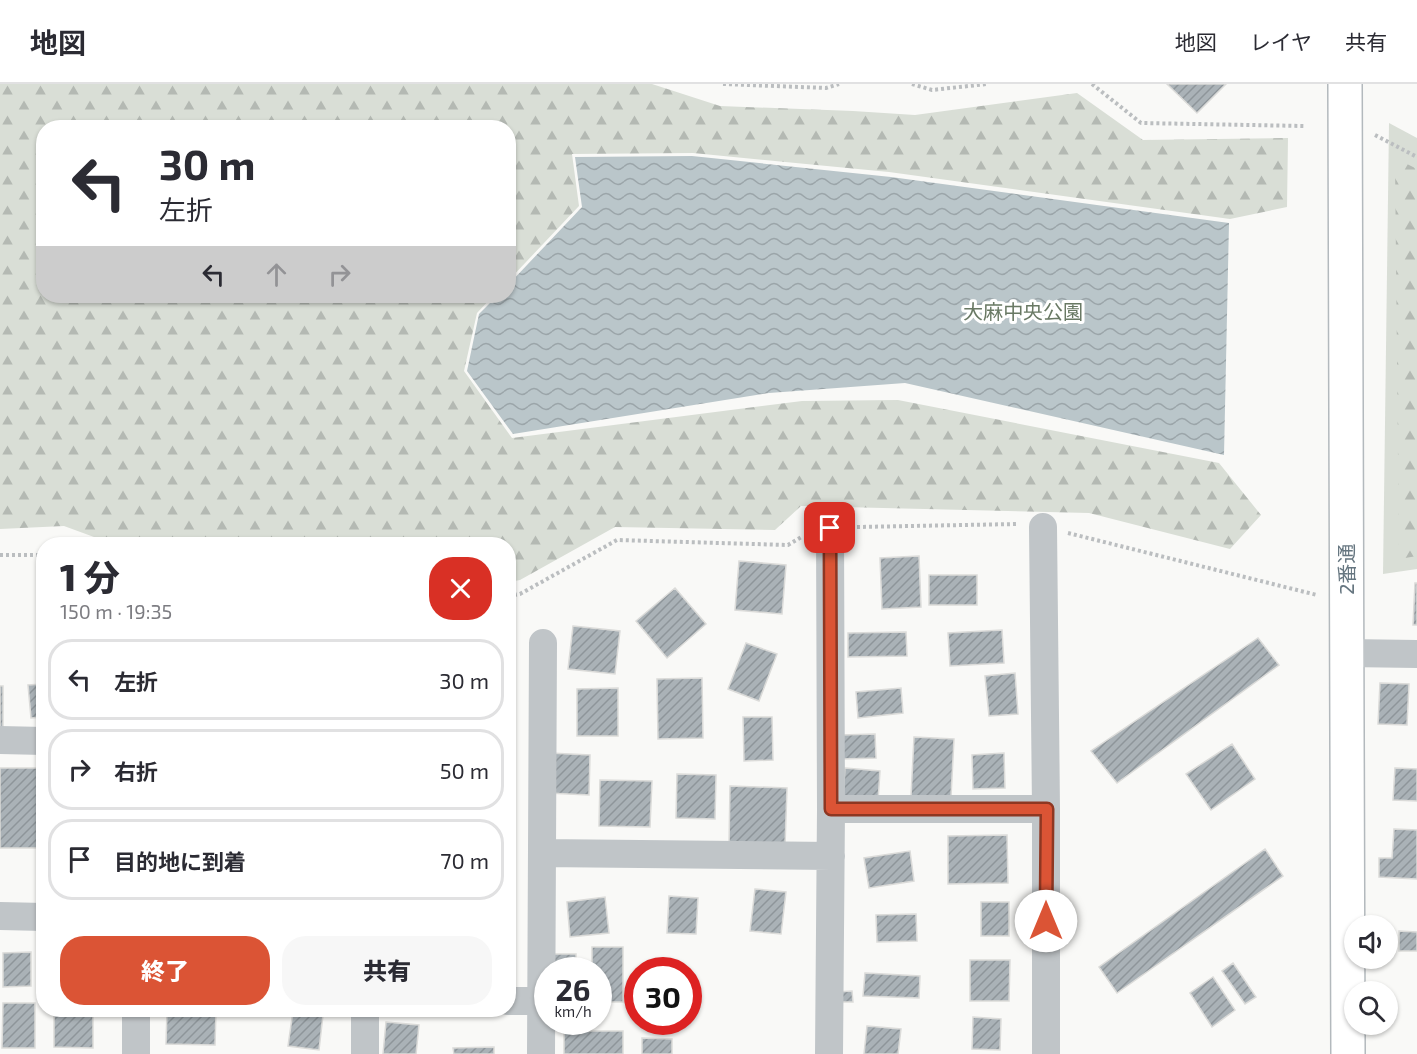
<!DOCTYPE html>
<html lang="ja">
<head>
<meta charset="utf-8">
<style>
	body { margin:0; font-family:"Exo 2","Noto Sans JP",sans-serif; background:#f7f7f7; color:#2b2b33; height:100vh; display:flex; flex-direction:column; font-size:22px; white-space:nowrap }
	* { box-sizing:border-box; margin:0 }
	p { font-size:20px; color:#7c7c81 }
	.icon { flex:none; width:33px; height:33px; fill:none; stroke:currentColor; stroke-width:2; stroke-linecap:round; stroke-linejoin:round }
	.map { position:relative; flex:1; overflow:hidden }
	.side { position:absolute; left:36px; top:453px; width:480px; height:480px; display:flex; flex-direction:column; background:#fff; border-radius:24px; box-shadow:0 2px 4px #0004 }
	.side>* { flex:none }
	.guide { position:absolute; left:36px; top:36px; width:480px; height:183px; border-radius:24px; box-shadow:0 2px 4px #0004; background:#fff; color:#2b2b33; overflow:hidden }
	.buttons { position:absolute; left:1344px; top:831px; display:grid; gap:12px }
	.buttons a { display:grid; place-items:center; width:54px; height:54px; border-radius:50%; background:#fff; box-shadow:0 2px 4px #0004; font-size:30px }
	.speed { position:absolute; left:534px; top:873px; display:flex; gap:12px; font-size:30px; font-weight:700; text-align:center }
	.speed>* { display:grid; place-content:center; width:78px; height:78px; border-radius:50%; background:#fff; box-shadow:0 2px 4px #0004; line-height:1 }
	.speed small { font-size:15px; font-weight:400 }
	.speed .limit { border:9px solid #d22; background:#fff; color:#111 }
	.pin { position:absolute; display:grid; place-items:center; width:51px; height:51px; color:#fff; margin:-26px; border-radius:12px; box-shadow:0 3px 9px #0006 }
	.me { position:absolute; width:66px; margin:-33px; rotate:0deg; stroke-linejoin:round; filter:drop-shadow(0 0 4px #0008) }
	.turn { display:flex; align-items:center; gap:21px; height:126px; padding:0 24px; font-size:27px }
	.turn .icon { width:78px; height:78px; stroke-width:2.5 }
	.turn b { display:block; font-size:42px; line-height:51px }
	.lanes { display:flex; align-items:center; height:57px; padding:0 24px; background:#0003; justify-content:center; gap:30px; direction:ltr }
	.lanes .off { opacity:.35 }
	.round { display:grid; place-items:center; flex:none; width:63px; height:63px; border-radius:24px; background:#f7f7f7 }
	.summary { display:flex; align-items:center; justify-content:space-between; height:102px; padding:0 24px }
	h1 { font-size:36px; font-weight:800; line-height:45px }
	.action { display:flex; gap:12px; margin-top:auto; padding:12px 24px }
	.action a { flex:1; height:69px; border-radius:24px; background:#db5435; color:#fff; font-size:24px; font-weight:800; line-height:69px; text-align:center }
	.action a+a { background:#f7f7f7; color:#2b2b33 }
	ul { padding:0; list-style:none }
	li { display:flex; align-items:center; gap:18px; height:81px; margin:0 12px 9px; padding:0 12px; border:3px solid #e1e1e2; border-radius:24px }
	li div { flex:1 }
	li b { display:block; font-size:22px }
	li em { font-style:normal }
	header { display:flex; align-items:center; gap:36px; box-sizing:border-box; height:84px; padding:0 30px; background:#fff; border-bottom:2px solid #e1e1e2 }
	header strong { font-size:28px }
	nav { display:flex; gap:33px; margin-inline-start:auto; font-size:21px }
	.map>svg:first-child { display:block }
</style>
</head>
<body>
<header>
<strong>地図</strong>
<nav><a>地図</a><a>レイヤ</a><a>共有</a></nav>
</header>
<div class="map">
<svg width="1417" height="970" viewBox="0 0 1417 970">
	<defs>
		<pattern id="forest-firs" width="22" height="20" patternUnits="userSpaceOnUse" patternTransform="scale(1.5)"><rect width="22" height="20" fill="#d9ded6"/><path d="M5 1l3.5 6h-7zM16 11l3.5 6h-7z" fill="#b4b9b3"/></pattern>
		<pattern id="water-waves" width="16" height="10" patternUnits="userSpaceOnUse" patternTransform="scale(1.5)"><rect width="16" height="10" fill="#bac6ca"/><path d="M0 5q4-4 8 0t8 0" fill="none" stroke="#9ba5a9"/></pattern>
		<pattern id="building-hatch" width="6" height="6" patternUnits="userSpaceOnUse" patternTransform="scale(1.5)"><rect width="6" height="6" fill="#aab2b7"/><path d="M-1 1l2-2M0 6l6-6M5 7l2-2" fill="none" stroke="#8e959a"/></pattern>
	</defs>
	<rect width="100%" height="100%" fill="#f9f9f7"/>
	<!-- green -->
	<path fill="#d9ded6" d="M1389 39 1417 54V485L1383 490Z"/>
	<!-- forest -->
	<path fill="url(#forest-firs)" d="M0 0H652L720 22 853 27 915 31 1077 9 1143 56 1288 54 1287 123 1230 135 889 88 693 69 572 70 579 122 509 196 508 44H44V212H493L477 229 464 287 512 354 802 317 898 316 1219 379 1261 431 1230 465 1089 429 801 422 775 446 615 443 520 496 509 498 508 460H113L64 442 0 445Z
		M1395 74 1417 85V472L1399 475Z"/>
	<!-- water -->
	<path fill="url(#water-waves)" d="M692 72 891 93 1229 139 1224 371 905 299 769 309 513 350 467 287 479 230 497 212H508L509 200 582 123 575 73Z"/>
	<!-- building -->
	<path fill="url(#building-hatch)" stroke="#dbdbd9" stroke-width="1.5" d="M1167 0H1226L1197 29Z
		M919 472 921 523 882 525 880 474Z
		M739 477 786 481 782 530 735 526Z
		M929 491H977V521H929Z
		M1415 499H1417V541H1413Z
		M675 504 706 540 667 574 636 537Z
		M573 542 620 547 615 590 568 585Z
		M1002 546 1004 579 950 582 948 549Z
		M906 548 907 572 848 573V549Z
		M1258 554 1279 581 1117 699 1091 667Z
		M746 559 777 570 759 617 728 605Z
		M1015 589 1018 630 989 632 985 592Z
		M702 594 703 654 658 655 657 595Z
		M1380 599 1409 600 1407 641 1378 640Z
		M44 600V633L31 634 28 601Z
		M0 602H3V651H0Z
		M618 604V652H577V605Z
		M901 604 903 629 858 634 856 608Z
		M743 633H772L773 676 744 677Z
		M875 650 876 674 842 675 841 651Z
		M914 653 954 655 951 713 911 712Z
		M1232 660 1255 695 1211 726 1186 690Z
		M549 669 590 671 589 711 548 709Z
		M1004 669 1005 704 973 705 972 671Z
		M0 684H37V764H0Z
		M845 684 880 687 878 717 843 715Z
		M1395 684 1417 685V717L1393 716Z
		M677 690 716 691 715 735 676 734Z
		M600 696 652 697 650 743 599 742Z
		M730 702 787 704 785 762 729 761Z
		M1394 745 1417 746V795L1379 793V774H1392Z
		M1007 751 1008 799 948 800V752Z
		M1265 765 1283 792 1117 909 1099 883Z
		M910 767 914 797 869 804 864 774Z
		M755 805 786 808 781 850 750 847Z
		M669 812 698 814 696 850 667 849Z
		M605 813 609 849 570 853 567 818Z
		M981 818H1009V852H981Z
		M916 830 917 857 877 858 876 831Z
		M1399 847 1417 848V867H1399Z
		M592 863H623V918H598V886H592Z
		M31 868V902L3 903V869Z
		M549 870H576V886H549Z
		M970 876H1010L1009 917H970Z
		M1233 879 1256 913 1245 920 1222 887Z
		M865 889 920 892 919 914 863 912Z
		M1213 893 1235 926 1212 943 1190 909Z
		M852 907 853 918H837L836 908Z
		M3 919H35V964H2Z
		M54 926H93V964L54 963Z
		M167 926H216L215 961 166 960Z
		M293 927 323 931 319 966 288 962Z
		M973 933 1001 935 1000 966 972 965Z
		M386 938 419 941 416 970H383Z
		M867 942 901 945 898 970H864Z
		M564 947H623V970H564Z
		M642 954 672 955V970H642Z
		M494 963V970H454L453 964Z"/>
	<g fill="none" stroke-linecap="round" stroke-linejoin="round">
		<defs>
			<path id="secondary" d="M1345 0 1348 970"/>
		</defs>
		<!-- secondary casing -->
		<use href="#secondary" stroke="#b3b9bd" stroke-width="36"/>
		<!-- path -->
		<path stroke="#bbbec0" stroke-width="4" stroke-dasharray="3 3" stroke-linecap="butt" d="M723 0 826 4 839 0
			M912 0 932 6 987 0
			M1092 0 1141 39 1304 42
			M1375 51 1417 73
			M857 443 1017 440
			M1068 449 1317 511
			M0 471H44
			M508 512 520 510 617 456 788 461 803 452"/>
		<!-- minor -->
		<path stroke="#c0c5c8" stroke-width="28" d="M1043 443 1046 725V970
			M1348 569 1417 570
			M0 656 44 657
			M831 725H1046
			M542 769 831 772
			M0 832 44 833
			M508 917H541
			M365 926V970
			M136 970V926
			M541 970 543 559
			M829 970 831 725 830 444"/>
		<!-- secondary -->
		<use href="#secondary" stroke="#fff" stroke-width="33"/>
	</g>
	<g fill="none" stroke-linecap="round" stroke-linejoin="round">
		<defs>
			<path id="route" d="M830 444 831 725H1047L1046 837"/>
		</defs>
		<!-- route casing -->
		<use href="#route" stroke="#8e3722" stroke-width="15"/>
		<!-- route -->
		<use href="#route" stroke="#db5435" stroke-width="10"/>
	</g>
	<g text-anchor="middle" stroke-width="6" stroke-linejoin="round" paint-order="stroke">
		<!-- park labels -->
		<g font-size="20" fill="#697964" stroke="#fff">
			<text x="1023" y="235">大麻中央公園</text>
		</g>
		<!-- street labels -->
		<g font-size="20" fill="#667680" stroke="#fff">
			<text transform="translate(1347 485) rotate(-90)" y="7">2番通</text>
		</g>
	</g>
</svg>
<div class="buttons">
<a><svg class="icon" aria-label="sound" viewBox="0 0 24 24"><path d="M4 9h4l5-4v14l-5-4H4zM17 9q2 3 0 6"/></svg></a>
<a><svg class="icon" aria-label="search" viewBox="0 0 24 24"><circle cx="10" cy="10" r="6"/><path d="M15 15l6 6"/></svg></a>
</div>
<div class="speed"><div>26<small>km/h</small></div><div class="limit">30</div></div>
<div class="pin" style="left:830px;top:444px;background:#d93025"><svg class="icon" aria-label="arrive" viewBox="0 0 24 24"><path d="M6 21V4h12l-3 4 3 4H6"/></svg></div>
<svg class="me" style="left:1046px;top:837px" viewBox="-20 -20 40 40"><circle r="19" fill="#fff"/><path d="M0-13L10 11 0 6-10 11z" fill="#db5435"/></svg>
<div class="guide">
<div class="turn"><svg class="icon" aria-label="left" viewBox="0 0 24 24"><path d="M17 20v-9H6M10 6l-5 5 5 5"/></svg><div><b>30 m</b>左折</div></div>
<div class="lanes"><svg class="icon" aria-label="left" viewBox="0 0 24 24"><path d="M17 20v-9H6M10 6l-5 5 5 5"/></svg><svg class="icon off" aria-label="ahead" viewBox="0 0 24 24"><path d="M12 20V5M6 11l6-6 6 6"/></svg><svg class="icon off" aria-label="right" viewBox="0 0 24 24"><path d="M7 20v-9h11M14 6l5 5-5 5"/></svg></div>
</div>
<section class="side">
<div class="summary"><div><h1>1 分</h1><p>150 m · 19:35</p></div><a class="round" style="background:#d93025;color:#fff"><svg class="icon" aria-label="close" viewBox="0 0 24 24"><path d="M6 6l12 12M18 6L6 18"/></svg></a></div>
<ul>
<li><svg class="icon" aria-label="left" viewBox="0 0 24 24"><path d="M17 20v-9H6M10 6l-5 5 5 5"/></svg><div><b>左折</b></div><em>30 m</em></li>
<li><svg class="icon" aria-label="right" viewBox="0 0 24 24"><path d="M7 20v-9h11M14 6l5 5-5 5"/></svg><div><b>右折</b></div><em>50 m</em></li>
<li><svg class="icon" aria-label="arrive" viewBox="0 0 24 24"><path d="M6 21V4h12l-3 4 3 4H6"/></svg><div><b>目的地に到着</b></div><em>70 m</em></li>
</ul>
<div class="action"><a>終了</a><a>共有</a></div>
</section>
</div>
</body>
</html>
